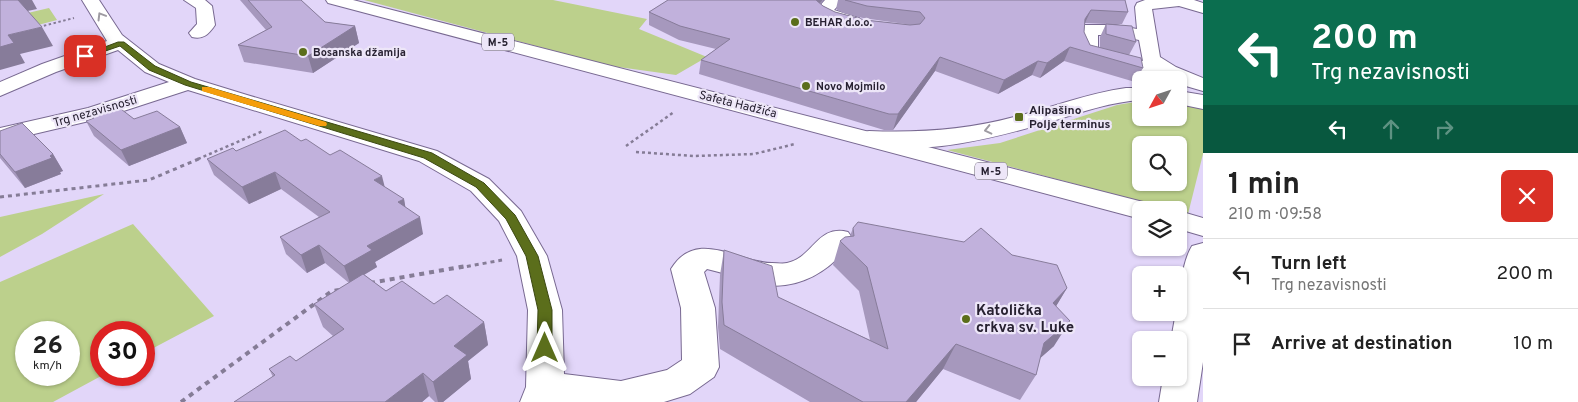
<!DOCTYPE html>
<html lang="en">
<head>
<meta charset="utf-8">
<style>
	body { margin:0; font-family:Overpass,sans-serif; background:#f2f2f2; color:#222; height:100vh; display:flex; flex-direction:column; font-size:19px; white-space:nowrap }
	* { box-sizing:border-box; margin:0 }
	p { font-size:16px; color:#767676 }
	.icon { flex:none; width:28px; height:28px; fill:none; stroke:currentColor; stroke-width:2; stroke-linecap:round; stroke-linejoin:round }
	.map { position:relative; flex:1; overflow:hidden }
	.side { display:flex; flex-direction:column; background:#fff; width:375px }
	.side>* { flex:none }
	.top-card { background:#0b6e4f; color:#fff; overflow:hidden }
	.needle { width:32px; rotate:230deg }
	.fabs { position:absolute; left:1132px; top:71px; display:grid; gap:10px }
	.fabs a { display:grid; place-items:center; width:55px; height:55px; border-radius:8px; background:#fff; box-shadow:0 1px 4px #0004; font-size:25px }
	.speed { position:absolute; left:15px; top:321px; display:flex; gap:10px; font-size:25px; font-weight:700; text-align:center }
	.speed>* { display:grid; place-content:center; width:65px; height:65px; border-radius:50%; background:#fff; box-shadow:0 1px 4px #0004; line-height:1 }
	.speed small { font-size:12px; font-weight:400 }
	.speed .limit { border:8px solid #d22; background:#fff; color:#111 }
	.pin { position:absolute; display:grid; place-items:center; width:42px; height:42px; color:#fff; margin:-21px; border-radius:10px; box-shadow:0 2px 8px #0006 }
	.me { position:absolute; width:55px; margin:-28px; rotate:0deg; stroke-linejoin:round; filter:drop-shadow(0 0 4px #0008) }
	.turn { display:flex; align-items:center; gap:18px; height:105px; padding:0 25px; font-size:22px }
	.turn .icon { width:65px; height:65px; stroke-width:2.5 }
	.turn b { display:block; font-size:35px; line-height:42px }
	.lanes { display:flex; align-items:center; height:48px; padding:0 25px; background:#0003; justify-content:center; gap:25px; direction:ltr }
	.lanes .off { opacity:.35 }
	.round { display:grid; place-items:center; flex:none; width:52px; height:52px; border-radius:8px; background:#f2f2f2 }
	.headline { display:flex; align-items:center; justify-content:space-between; height:85px; padding:0 25px }
	h1 { font-size:30px; font-weight:700; line-height:38px }
	ul { padding:0; list-style:none }
	li { display:flex; align-items:center; gap:15px; height:70px; padding:0 25px; border-top:1px solid #e0e0e0 }
	li div { flex:1 }
	li b { display:block; font-size:19px }
	li em { font-style:normal }
	main { display:flex; flex:1; min-height:0 }
	.map>svg:first-child { display:block }
</style>
</head>
<body>
<main>
<div class="map">
<svg width="1203" height="402" viewBox="0 0 1203 402">
	<rect width="100%" height="100%" fill="#e2d6f9"/>
	<!-- green -->
	<path fill="#bcd08c" fill-rule="evenodd" d="M364 0H553L647 19 639 29 707 57 676 75 611 66Z
		M49 8 57 20 0 35 15 16Z
		M1141 101V118H1179V105L1203 108V154L1188 214 1179 212V210H1173L947 150 1000 143 1117 105ZM1141 145H1179V182H1141Z
		M104 194 42 234 0 257V217Z
		M133 224 214 316 144 353V332H101V375H103L53 402H0V282ZM69 332V375H26V332Z"/>
	<g fill="none" stroke-linecap="round" stroke-linejoin="round">
		<defs>
			<path id="minor" d="M82 0H99L122 35 159 64 195 79 247 95 437 151 489 179 521 211 547 256 562 310 564 374 621 381 667 370 682 360 681 308 671 269C697 227 737 263 772 263 777 263 783 264 787 263 813 258 817 224 848 232L853 239C833 270 798 292 760 284 742 281 726 273 707 269L704 272 715 308 719 367 714 377 690 394 664 402H520L526 387 528 310 517 256 499 221 471 191 419 161 188 90 102 118 0 142V128L88 108 169 82 145 72 118 50 56 72 0 96V82L42 64 107 41Z
				M184 0H205L212 6 215 25C209 34 203 40 192 37L189 33 197 24 196 8Z
				M825 0H843L834 10 859 18 862 22 859 26C846 29 822 22 815 11Z
				M1145 0H1194L1203 3V13L1179 6 1152 9 1160 57 1176 67 1203 78V91L1179 84V80H1169L1084 57C1077 46 1077 36 1085 25H1115L1137 29 1135 7 1137 3ZM1098 35H1115L1139 40 1143 61 1098 49Z
				M1126 88H1141V100C1111 102 1085 111 1056 120 998 137 921 158 861 143L857 138 861 133 869 131C919 133 966 130 1014 117 1051 108 1088 93 1126 88Z
				M1179 91 1203 95V109L1179 104Z"/>
			<path id="major" d="M326 0H353L1151 204 1155 210H1141V219L328 3Z
				M1179 211 1203 218V236L1179 229Z
				M1203 243V362L1197 402H1159L1163 378H1179V340H1171L1176 312H1179C1179 294 1182 262 1192 246Z"/>
		</defs>
		<!-- minor casing -->
		<use href="#minor" stroke="#786991" stroke-width="2"/>
		<!-- major casing -->
		<use href="#major" stroke="#786991" stroke-width="2"/>
		<!-- path-far3 -->
		<path stroke="#857c96" stroke-width="2" stroke-dasharray="2.5 2.5" stroke-linecap="butt" d="M39 27 74 18"/>
		<!-- path-far2 -->
		<path stroke="#857c96" stroke-width="2.5" stroke-dasharray="3 3" stroke-linecap="butt" d="M626 146 674 112
			M636 152 694 156 754 154 795 144
			M198 159 263 131"/>
		<!-- path-far1 -->
		<path stroke="#857c96" stroke-width="3" stroke-dasharray="4 4" stroke-linecap="butt" d="M0 197 149 180 201 158
			M459 268 502 260"/>
		<!-- path -->
		<path stroke="#857c96" stroke-width="4" stroke-dasharray="5 5" stroke-linecap="butt" d="M370 283 466 266
			M181 402 332 291 339 290"/>
		<!-- minor -->
		<use href="#minor" fill="#fff" fill-rule="evenodd"/>
		<!-- major -->
		<use href="#major" fill="#fff" fill-rule="evenodd"/>
	</g>
	<!-- wall -->
	<path fill="#a698bd" fill-rule="evenodd" d="M240 0H301L325 22 355 26 359 43 313 73 244 62 238 45 266 30Z
		M668 0H823L820 3 823 6 835 12 865 20 912 25 863 18 843 13 836 9 838 0H1125L1128 12 1122 24H1107L1136 42 1129 55 1143 68 1135 82 1064 61 1040 78 1032 75 998 94 935 71 893 130H884L699 74 701 60 716 49 679 40 649 25V12ZM1085 23 1106 24 1100 37V48L1090 45 1084 32Z
		M91 115 134 119 180 127 187 143 129 166 94 136 86 121 93 118Z
		M0 131 53 154 63 171 60 172 61 174 25 188 0 158Z
		M301 141 330 155 384 187 404 199 405 207 423 234 375 262 377 267 364 275 386 291 434 304 484 322 488 345 468 361 471 379 443 402H435L429 396 422 402H234L273 377 269 369 296 361 333 336 323 327 314 304 349 283 325 263 307 273 286 254 280 237 319 217 281 189 249 204 214 175 207 159 236 151Z
		M853 228 1012 255 1067 288 1056 306 1054 346 1040 358 1036 375 1020 400 943 369 916 402H810L720 349 718 327 720 275 724 250 778 297 870 340 859 291 833 265 840 241 850 236Z"/>
	<!-- shaded-wall -->
	<path fill="#877c9a" d="M16 0H32L37 9 23 12Z
		M816 0H823L814 10Z
		M1091 10 1085 23 1079 33 1085 19Z
		M355 26 359 43 313 73 308 56Z
		M42 27 53 46 20 54 25 63 0 70V47L8 35Z
		M1070 47 1064 61 1040 78 1047 63Z
		M940 57 935 71 893 130 898 114Z
		M1038 61 1032 75 998 94 1004 80Z
		M180 127 187 143 129 166 121 150Z
		M53 154 63 171 60 172 61 174 25 188 15 172Z
		M275 172 281 189 249 204 242 187Z
		M382 176 386 192 374 180Z
		M404 199 407 216 398 202Z
		M420 217 423 234 375 262 377 267 350 283 344 266 367 246Z
		M319 245 325 263 307 273 301 255Z
		M1067 288 1052 313 1053 303Z
		M1070 321 1054 346 1029 368 1044 343Z
		M484 322 488 345 468 361 471 379 443 402H438L433 382 454 346Z
		M956 344 943 369 916 402H906Z
		M423 373 429 396 422 402H385Z"/>
	<!-- building -->
	<path fill="#c1b1dc" stroke="#877c9a" d="M0 0H18L42 27 8 35 14 43 0 47Z
		M248 0H301L325 22 355 26 308 56 238 45 272 27Z
		M668 0H816L823 6 835 12 865 20 910 25 920 24 925 18 920 12 867 6 845 0H1125L1128 12 1091 10 1085 19 1084 32 1090 45 1141 58 1143 68 1070 47 1047 63 1038 61 1004 80 940 57 898 114H889L701 60 730 39 680 26 649 12Z
		M1106 24 1132 26 1136 42 1106 34Z
		M117 106 134 119 157 111 180 127 121 150 86 121 94 118 91 115Z
		M22 123 53 154 50 156 52 158 15 172 0 154V131Z
		M285 130 301 141 306 139 330 155 340 150 382 176 374 180 404 199 398 202 420 217 367 246 372 250 344 266 319 245 301 255 280 237 330 212 275 172 242 187 207 159 233 148 236 151Z
		M858 222 964 242 981 228 1012 255 1057 265 1067 288 1053 303 1070 321 1044 343 1036 375 956 344 906 402H863L724 325 722 302 724 250 772 266 778 297 888 349 867 267 840 241 845 237 854 236 853 228Z
		M363 274 386 291 402 281 434 304 447 295 484 322 454 346 467 355 433 382 423 373 385 402H234L275 375 269 369 290 356 296 361 344 329 314 304Z"/>
	<!-- one-way arrows -->
	<defs><path id="oneway-chevron" d="M-2-3.5L2.5 0L-2 3.5" fill="none" stroke-width="1.6" stroke-linecap="round" stroke-linejoin="round" transform="scale(1.25)"/></defs>
	<g stroke="#9e9ba2">
		<use href="#oneway-chevron" transform="translate(101 16) rotate(-121)"/>
		<use href="#oneway-chevron" transform="translate(988 130) rotate(167)"/>
	</g>
	<!-- route -->
	<path fill="#5b6e1b" stroke="#3b4812" d="M118 42H124L155 66 191 82 432 153 484 183 515 215 538 256 552 310V348L550 352 545 354 540 352 537 348 538 310 526 256 506 219 476 187 424 158 185 85 149 70 120 46 85 58 81 56Z"/>
	<!-- slow -->
	<path fill="#f59e0b" d="M202 87H209L326 122 327 124 326 126H319L202 91Z"/>
	<!-- markers -->
	<g fill="#5b6e1b" stroke="#ede6f8" stroke-width="2">
		<circle cx="795" cy="22" r="5"/>
		<circle cx="303" cy="52" r="5"/>
		<circle cx="806" cy="86" r="5"/>
		<rect x="1014" y="112" width="10" height="10" rx="2.5"/>
		<circle cx="966" cy="319" r="5"/>
	</g>
	<g text-anchor="middle" stroke-width="4.5" stroke-linejoin="round" paint-order="stroke">
		<!-- far-poi labels -->
		<g font-size="11" font-weight="bold" fill="#272131" stroke="#ede6f8" text-anchor="start">
			<text x="805" y="26">BEHAR d.o.o.</text>
			<text x="313" y="56">Bosanska džamija</text>
			<text x="816" y="90">Novo Mojmilo</text>
		</g>
		<!-- shield labels -->
		<g fill="#ede6f8" stroke="#625c6d" stroke-width="1">
			<rect x="482" y="33.5" width="32" height="17" rx="4"/>
			<rect x="975" y="162.5" width="32" height="17" rx="4"/>
		</g>
		<g font-size="11" font-weight="bold" fill="#272131">
			<text x="498" y="46">M-5</text>
			<text x="991" y="175">M-5</text>
		</g>
		<!-- street labels -->
		<g font-size="12" fill="#272131" stroke="#ede6f8">
			<text transform="translate(738 104) rotate(14)" y="4">Safeta Hadžića</text>
			<text transform="translate(95 111) rotate(-16)" y="4">Trg nezavisnosti</text>
		</g>
		<!-- poi labels -->
		<g font-size="12" font-weight="bold" fill="#272131" stroke="#ede6f8" text-anchor="start">
			<text x="1029" y="114">Alipašino<tspan x="1029" dy="14">Polje terminus</tspan></text>
		</g>
		<!-- near-poi labels -->
		<g font-size="15" font-weight="bold" fill="#272131" stroke="#ede6f8" text-anchor="start">
			<text x="976" y="315">Katolička<tspan x="976" dy="17">crkva sv. Luke</tspan></text>
		</g>
	</g>
</svg>
<div class="fabs">
<a><svg class="needle" viewBox="-14 -14 28 28"><path d="M0-13l5 13h-10z" fill="#e53935"/><path d="M0 13l5-13h-10z" fill="#767676"/></svg></a>
<a><svg class="icon" aria-label="search" viewBox="0 0 24 24"><circle cx="10" cy="10" r="6"/><path d="M15 15l6 6"/></svg></a>
<a><svg class="icon" aria-label="layers" viewBox="0 0 24 24"><path d="M12 4l9 5-9 5-9-5zM3 14l9 5 9-5"/></svg></a>
<a>+</a>
<a>−</a>
</div>
<div class="speed"><div>26<small>km/h</small></div><div class="limit">30</div></div>
<div class="pin" style="left:85px;top:56px;background:#d93025"><svg class="icon" aria-label="arrive" viewBox="0 0 24 24"><path d="M6 21V4h12l-3 4 3 4H6"/></svg></div>
<svg class="me" style="left:545px;top:348px" viewBox="-20 -20 40 40"><path d="M0-17L14 15 0 8-14 15z" fill="#5b6e1b" stroke="#fff" stroke-width="4"/></svg>
</div>
<section class="side">
<div class="top-card">
<div class="turn"><svg class="icon" aria-label="left" viewBox="0 0 24 24"><path d="M17 20v-9H6M10 6l-5 5 5 5"/></svg><div><b>200 m</b>Trg nezavisnosti</div></div>
<div class="lanes"><svg class="icon" aria-label="left" viewBox="0 0 24 24"><path d="M17 20v-9H6M10 6l-5 5 5 5"/></svg><svg class="icon off" aria-label="ahead" viewBox="0 0 24 24"><path d="M12 20V5M6 11l6-6 6 6"/></svg><svg class="icon off" aria-label="right" viewBox="0 0 24 24"><path d="M7 20v-9h11M14 6l5 5-5 5"/></svg></div>
</div>
<div class="headline"><div><h1>1 min</h1><p>210 m · 09:58</p></div><a class="round" style="background:#d93025;color:#fff"><svg class="icon" aria-label="close" viewBox="0 0 24 24"><path d="M6 6l12 12M18 6L6 18"/></svg></a></div>
<ul>
<li><svg class="icon" aria-label="left" viewBox="0 0 24 24"><path d="M17 20v-9H6M10 6l-5 5 5 5"/></svg><div><b>Turn left</b><p>Trg nezavisnosti</p></div><em>200 m</em></li>
<li><svg class="icon" aria-label="arrive" viewBox="0 0 24 24"><path d="M6 21V4h12l-3 4 3 4H6"/></svg><div><b>Arrive at destination</b></div><em>10 m</em></li>
</ul>
</section>
</main>
</body>
</html>
